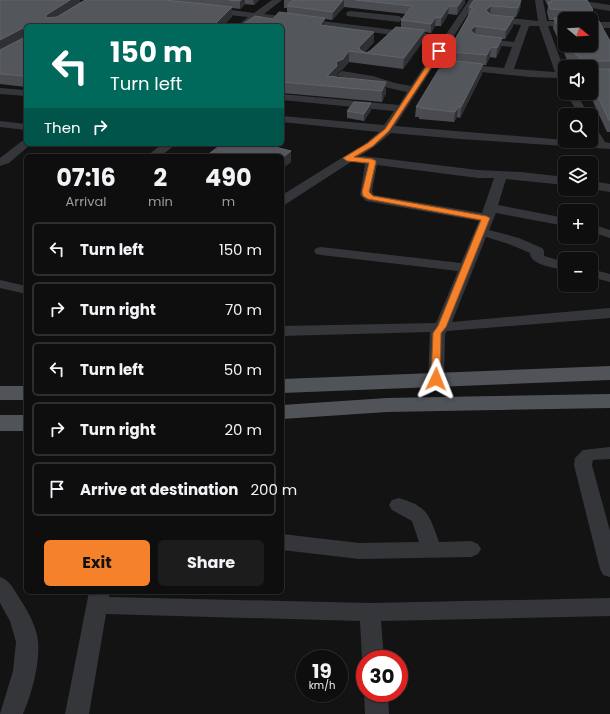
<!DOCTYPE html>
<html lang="en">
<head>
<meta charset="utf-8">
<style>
	body { margin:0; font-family:Poppins,sans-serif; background:#1c1c1d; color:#f1f3f6; height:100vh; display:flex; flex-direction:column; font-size:15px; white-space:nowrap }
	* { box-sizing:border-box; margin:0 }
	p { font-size:13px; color:#9b9c9e }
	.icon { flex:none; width:22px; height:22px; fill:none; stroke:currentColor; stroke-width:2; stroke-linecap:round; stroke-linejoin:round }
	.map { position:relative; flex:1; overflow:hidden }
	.drawer { position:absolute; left:24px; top:154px; width:260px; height:440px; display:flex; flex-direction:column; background:#0e0e0f; border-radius:6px; box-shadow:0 1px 3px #0004,0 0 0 1px #2e2e2f }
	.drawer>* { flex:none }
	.hud { position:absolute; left:24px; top:24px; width:260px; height:122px; border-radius:6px; box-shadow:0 1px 3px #0004,0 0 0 1px #2e2e2f; background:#00695c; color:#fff; overflow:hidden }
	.needle { width:26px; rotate:108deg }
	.controls { position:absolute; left:558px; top:12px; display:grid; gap:8px }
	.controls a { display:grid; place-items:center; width:40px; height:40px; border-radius:6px; background:#0e0e0f; box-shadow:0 1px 3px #0004,0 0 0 1px #2e2e2f; font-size:20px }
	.speed { position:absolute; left:296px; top:650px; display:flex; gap:8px; font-size:20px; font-weight:700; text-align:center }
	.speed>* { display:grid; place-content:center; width:52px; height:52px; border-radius:50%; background:#0e0e0f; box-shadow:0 1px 3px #0004,0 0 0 1px #2e2e2f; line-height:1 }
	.speed small { font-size:10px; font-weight:400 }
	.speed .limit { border:6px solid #d22; background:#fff; color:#111 }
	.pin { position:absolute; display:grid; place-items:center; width:34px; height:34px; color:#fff; margin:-17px; border-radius:8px; box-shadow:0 2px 6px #0006 }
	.me { position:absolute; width:44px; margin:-22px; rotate:2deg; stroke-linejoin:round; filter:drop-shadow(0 0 3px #0008) }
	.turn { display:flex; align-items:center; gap:14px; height:84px; padding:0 20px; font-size:18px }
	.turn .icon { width:52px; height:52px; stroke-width:2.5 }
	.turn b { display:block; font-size:28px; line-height:34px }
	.then { display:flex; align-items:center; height:38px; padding:0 20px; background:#0003; gap:8px; font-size:15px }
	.eta { display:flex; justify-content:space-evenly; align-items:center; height:68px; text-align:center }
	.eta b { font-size:24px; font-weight:700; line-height:28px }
	.primary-button { display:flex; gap:8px; margin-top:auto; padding:8px 20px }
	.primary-button a { flex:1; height:46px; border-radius:6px; background:#f5812a; color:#111; font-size:16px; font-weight:700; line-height:46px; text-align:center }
	.primary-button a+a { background:#1c1c1d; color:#f1f3f6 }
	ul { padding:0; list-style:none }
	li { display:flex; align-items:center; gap:12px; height:54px; margin:0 8px 6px; padding:0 12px; border:2px solid #2e2e2f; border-radius:6px }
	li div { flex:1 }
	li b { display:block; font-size:15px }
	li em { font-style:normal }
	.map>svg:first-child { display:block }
</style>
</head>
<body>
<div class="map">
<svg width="610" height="714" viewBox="0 0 610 714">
	<rect width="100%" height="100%" fill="#131314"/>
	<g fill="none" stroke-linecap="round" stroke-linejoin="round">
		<!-- minor -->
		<path fill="#34363a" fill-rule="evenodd" d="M272 0H282L264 14 445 36 469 0H477L437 62 504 68 512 47 480 44 475 41 480 38 514 42 521 25 491 22 487 19 491 16 538 21 535 0H543L547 21H565V27L548 26 565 72V85L561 84 558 78 530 77 433 67 395 126 565 140V141H593L591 138V125L595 126 605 142 610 143V149L460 139 391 133 374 147 286 204 282 205V195L366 143 379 132 282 122V116L384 125 394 111 282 100V94L399 105 407 92 389 88 371 82 338 76 337 74 342 71 373 76 395 83 411 86 441 41 258 18 247 26H237L248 17 210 13 206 10 210 7 254 13ZM529 26H539L555 72 514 69Z
			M558 0H577L610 5V11L562 3Z
			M350 11 399 16 403 19 399 22 347 16 346 14 347 12Z
			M591 22H610V28H591Z
			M0 88 26 90V96L0 94Z
			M566 93H576L589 115H579Z
			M0 121 26 124V130L0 127Z
			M26 140V144H31L30 145 9 163 0 166V158L22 141Z
			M162 144H176L161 156H147Z
			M363 156 478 170 521 172 565 177V185L506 179 498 205 565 218V226L496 213 489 230 519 238 542 248 544 251V256L565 262V270C555 268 530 265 530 253L509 244 486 237 452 322 610 308V318L447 331 445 334 444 379 442 383 436 384 430 383 428 379 430 332 282 336V326L436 323 458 271 321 255 316 254 314 251 316 248 321 247 461 263 479 221 366 201 360 195 365 164 359 163 357 160 359 157ZM377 165 478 178H494L482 213 374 195 372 191Z
			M591 181 610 184V192L591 189Z
			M591 224 610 230V238L591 232Z
			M591 269 610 274V282L591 277Z
			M0 280 26 286V294L0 288Z
			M610 447V459L593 460 592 465 610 531V577L603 575 600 569 574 465 575 458 583 450Z
			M399 498C429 507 429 515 439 542L471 541 478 544 481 549 478 554 471 557 359 559 282 550V534L359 543 419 542 412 521 392 510 389 505 392 500Z
			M0 577C10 580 14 590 20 599 27 610 34 622 37 635 42 657 32 694 23 714H0L13 671 16 642 10 621 0 603Z
			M89 592H109V597L370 603 610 598V616L381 621 384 659H365V666L362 659 360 621 106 614 89 714H65Z
			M365 692V693H388L389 714H365L364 693Z"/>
		<!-- major -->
		<path fill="#505459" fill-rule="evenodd" d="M610 366V380L282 393V379Z
			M0 386H26V400H0Z
			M610 394V408L387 412 282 419V405L387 398Z
			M0 415H26V431H0Z"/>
	</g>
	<!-- wall -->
	<path fill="#494b50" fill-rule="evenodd" d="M0 0 81 3 85 0H259L254 5 245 4 240 9 232 8V17L26 26V87L0 84Z
		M284 0H465V3L457 15 448 14 441 26H435L431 33 425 32 424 40 403 69 349 62 342 70 337 73 336 77 386 82V93L382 102 282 93V26L273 19 287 13V8H284ZM344 7 406 14 401 20V27L370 51 366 53 365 52 374 42 325 26V19L332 20Z
		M474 0H521L520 9 516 17H514L513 26 505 39H502L501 47 496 58 490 57 486 65H483L482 74 460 118 457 117 454 122 419 119V117H415L416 107 442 69 451 61 453 43 468 16 469 7Z
		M545 0H587L592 19 610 41V132H607L589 93H591V67H577L576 66H574L573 62H568L553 28 554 20H549L547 12 548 6ZM565 19 591 45H565Z
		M371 103V110L364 121 347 118V111Z"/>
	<!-- shaded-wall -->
	<path fill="#2f3033" d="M70 0H80L81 3 47 25 46 15Z
		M241 0H245V4L240 9V1Z
		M253 0H259L254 5Z
		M343 0H344V7L332 20 333 12Z
		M462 0H465V3L457 15 458 6Z
		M521 0 520 9 516 17 518 8Z
		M449 6 448 14 441 26V18Z
		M491 6 490 15 486 10Z
		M232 7V17L223 26H213Z
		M436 17 435 26 431 33V24Z
		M514 17 513 26 505 39 506 30Z
		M325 18V28L320 25Z
		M476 26 475 36 470 30Z
		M23 28 25 38 0 51V40Z
		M425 30 424 40 403 69 404 58Z
		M374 32V42L364 53H359V47Z
		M502 38 501 47 496 58 497 48Z
		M491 47 490 57 486 65 487 55Z
		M349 51V62L342 70 337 73V76L328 86 327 76 336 62Z
		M483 64 482 74 460 118 461 107Z
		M386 82V93L382 102V91Z
		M371 103V110L364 121V114Z
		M458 107 457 117 454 122 455 112Z
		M291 151V162L282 169V158Z"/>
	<!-- building -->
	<path fill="#53565b" stroke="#5f6469" d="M0 0H70L46 15V18L57 17 85 0H165L232 7 213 26H26V76L0 74V50L25 37V28H23L0 40Z
		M229 0H241L240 1Z
		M292 0H343L333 12 287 6 293 0Z
		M356 0H462L458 6H449L441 18 436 17 431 24 401 20 412 6Z
		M474 0H521L518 8 491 6 486 10 491 15 514 17 506 30 476 26 470 30 476 35 502 38 497 48 491 47 487 55 452 52 457 43H453L473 8 469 7Z
		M551 0H587L593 10 591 12 592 19H598L601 25 610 41V61H592V68L593 69H610V120H609L591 82V67H584L578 55H576L574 51H570L567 45H591V19H565V40L554 18H568V10L550 9 548 2 552 3Z
		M279 12 325 18 320 25 374 32 359 47 360 50 366 53 370 51 396 27 425 30 404 58 349 51 343 59 336 62 337 66 327 76 386 82 382 91 282 82V26H240L255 16 273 19Z
		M447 60 483 64 461 107H458L455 112 420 108 421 107H416L439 69H442Z
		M354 102 371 103 364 114 347 111Z
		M222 144H263L291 151 282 158V156H206Z"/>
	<!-- route -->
	<path fill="#f5812a" stroke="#9f541b" d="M437 50 442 51 389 131 373 146 354 157 372 159 376 161 369 192 373 196 486 216 490 218 446 327 441 333 440 379 436 382 431 379 433 333 438 326 481 220 368 199 363 196 362 192 369 163 347 161 343 158 368 143 385 129Z"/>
</svg>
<div class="controls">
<a><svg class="needle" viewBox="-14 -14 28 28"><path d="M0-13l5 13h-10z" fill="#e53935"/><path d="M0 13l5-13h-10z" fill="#9b9c9e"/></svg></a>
<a><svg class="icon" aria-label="sound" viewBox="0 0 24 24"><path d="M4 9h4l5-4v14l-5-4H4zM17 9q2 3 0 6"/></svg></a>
<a><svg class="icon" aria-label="search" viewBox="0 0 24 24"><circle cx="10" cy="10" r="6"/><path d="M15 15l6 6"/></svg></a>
<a><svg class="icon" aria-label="layers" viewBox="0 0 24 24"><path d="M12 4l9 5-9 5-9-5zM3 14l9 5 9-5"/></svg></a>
<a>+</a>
<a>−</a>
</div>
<div class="speed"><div>19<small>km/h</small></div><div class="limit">30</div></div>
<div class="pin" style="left:439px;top:51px;background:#d93025"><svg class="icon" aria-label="arrive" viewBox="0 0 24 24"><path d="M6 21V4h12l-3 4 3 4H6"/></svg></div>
<svg class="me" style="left:436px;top:379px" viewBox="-20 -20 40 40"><path d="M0-17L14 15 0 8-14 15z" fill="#f5812a" stroke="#fff" stroke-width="4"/></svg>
<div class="hud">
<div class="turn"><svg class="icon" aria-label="left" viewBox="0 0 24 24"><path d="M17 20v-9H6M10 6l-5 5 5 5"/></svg><div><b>150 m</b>Turn left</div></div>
<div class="then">Then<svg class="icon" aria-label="right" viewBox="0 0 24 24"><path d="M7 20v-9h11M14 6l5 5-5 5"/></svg></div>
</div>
<section class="drawer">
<div class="eta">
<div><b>07:16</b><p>Arrival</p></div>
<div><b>2</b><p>min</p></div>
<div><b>490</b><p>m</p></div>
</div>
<ul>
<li><svg class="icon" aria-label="left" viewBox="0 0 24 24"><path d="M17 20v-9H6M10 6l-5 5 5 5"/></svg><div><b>Turn left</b></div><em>150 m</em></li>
<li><svg class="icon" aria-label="right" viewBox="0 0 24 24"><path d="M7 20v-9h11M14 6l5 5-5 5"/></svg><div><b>Turn right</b></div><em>70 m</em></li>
<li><svg class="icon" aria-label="left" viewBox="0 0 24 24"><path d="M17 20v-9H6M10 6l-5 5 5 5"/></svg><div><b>Turn left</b></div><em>50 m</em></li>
<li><svg class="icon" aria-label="right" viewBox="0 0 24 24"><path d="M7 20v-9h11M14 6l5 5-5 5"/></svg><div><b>Turn right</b></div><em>20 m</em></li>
<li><svg class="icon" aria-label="arrive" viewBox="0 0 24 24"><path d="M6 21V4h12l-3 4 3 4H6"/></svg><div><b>Arrive at destination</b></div><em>200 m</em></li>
</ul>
<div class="primary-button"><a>Exit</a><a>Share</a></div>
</section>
</div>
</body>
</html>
